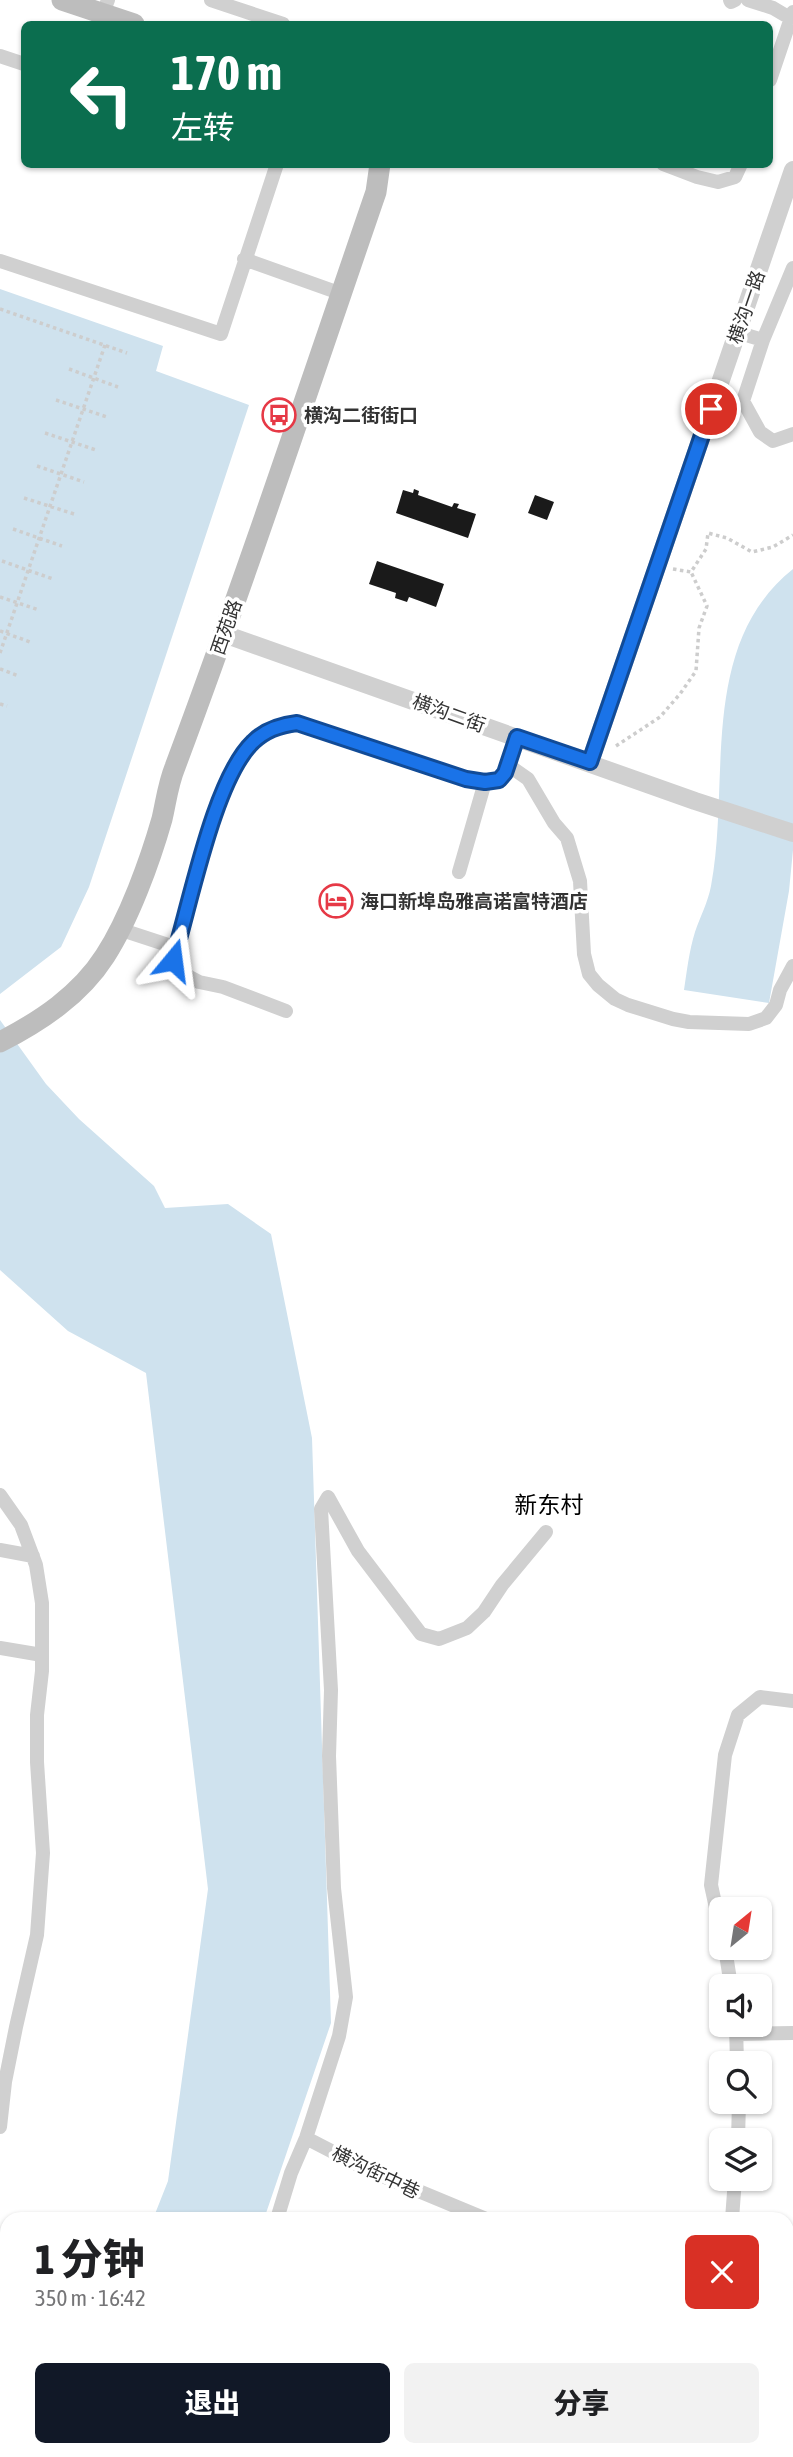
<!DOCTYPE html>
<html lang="zh">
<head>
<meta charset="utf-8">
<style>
	body { margin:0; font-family:"Asap Condensed","Noto Sans SC",sans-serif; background:#f2f2f2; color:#202124; height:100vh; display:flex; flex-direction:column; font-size:26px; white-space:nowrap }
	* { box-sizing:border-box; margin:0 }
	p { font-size:23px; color:#757577 }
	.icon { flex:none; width:38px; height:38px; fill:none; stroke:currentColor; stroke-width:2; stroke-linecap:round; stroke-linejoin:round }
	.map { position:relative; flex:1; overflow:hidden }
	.sheet { position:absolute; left:0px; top:2212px; width:794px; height:245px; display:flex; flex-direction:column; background:#fff; border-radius:21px 21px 0 0; box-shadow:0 2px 5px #0004 }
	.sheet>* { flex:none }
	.hud { position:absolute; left:21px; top:21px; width:752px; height:147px; border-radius:10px; box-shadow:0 2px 5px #0004; background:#0b6e4f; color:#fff; overflow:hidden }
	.needle { width:46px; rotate:30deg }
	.fabs { position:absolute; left:709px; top:1897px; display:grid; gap:14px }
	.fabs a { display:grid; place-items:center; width:63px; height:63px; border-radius:10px; background:#fff; box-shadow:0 2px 5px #0004; font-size:35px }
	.pin { position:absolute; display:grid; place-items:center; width:60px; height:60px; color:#fff; margin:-30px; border:4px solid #fff; border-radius:50%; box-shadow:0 2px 7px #0007 }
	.me { position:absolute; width:77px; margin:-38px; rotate:16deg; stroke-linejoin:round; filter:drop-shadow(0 0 5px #0008) }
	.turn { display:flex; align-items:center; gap:24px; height:147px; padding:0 35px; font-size:32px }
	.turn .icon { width:91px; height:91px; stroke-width:2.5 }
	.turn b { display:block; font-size:49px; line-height:60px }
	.round { display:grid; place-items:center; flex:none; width:74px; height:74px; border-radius:10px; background:#f2f2f2 }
	.headline { display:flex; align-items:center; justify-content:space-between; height:119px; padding:0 35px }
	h1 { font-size:42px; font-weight:800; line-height:52px }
	.primary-button { display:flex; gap:14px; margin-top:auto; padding:14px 35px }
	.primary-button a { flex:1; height:80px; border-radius:10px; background:#111827; color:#fff; font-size:28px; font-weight:800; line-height:80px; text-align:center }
	.primary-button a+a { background:#f2f2f2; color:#202124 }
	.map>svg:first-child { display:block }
</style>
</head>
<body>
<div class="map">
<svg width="793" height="2457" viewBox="0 0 793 2457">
	<rect width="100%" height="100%" fill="#fff"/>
	<!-- water -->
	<path fill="#cfe2ee" d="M0 289 163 346 156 371 249 405 89 887 61 947 0 994Z
		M793 569V850L789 891 769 1003 684 990C687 971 689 951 695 932 700 917 708 902 711 886 731 781 697 646 793 569Z
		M0 1020 46 1084 79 1119 154 1186 165 1208 228 1204 271 1234 312 1438 331 2023 264 2219H153L168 2181 208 1889 146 1373 68 1331 0 1270Z
		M55 2450H184L181 2457H51Z"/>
	<!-- building -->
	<path fill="#1a1a1a" d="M414 489 419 491 418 495 452 507 454 503 459 504 457 508 476 514 468 538 396 513 403 490 413 493Z
		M535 495 554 502 547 520 528 513Z
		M377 561 444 584 436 607 409 597 407 602 395 598 396 593 369 584Z"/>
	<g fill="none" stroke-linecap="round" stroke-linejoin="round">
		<!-- path -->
		<path stroke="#cdcdcd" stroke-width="3.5" stroke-dasharray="3.5 3.5" stroke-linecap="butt" d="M0 309 127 353
			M69 369 118 387
			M56 400 107 417
			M45 433 96 450
			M37 466 84 482
			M24 498 74 514
			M13 529 62 546
			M2 561 53 579
			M673 569 691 572 706 549 708 533 727 538 752 552 773 547 793 535
			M0 597 39 610
			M0 631 30 642
			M0 653 105 345
			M0 669 19 676
			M0 704 7 706
			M616 746 660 717 680 694 696 671 699 628 707 606 691 572"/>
		<!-- minor -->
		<path stroke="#d0d0d0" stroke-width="14" d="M211 0 283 24
			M730 0 731 2 735 0
			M748 0 773 8 790 18
			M103 13 108 0
			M0 56 24 64
			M770 80 793 12
			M663 164 697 177 718 182 735 177 741 164
			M244 259 342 294
			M0 261 221 334 277 164
			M736 332 763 340 743 401 760 432 773 441 793 434
			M763 340 793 268
			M508 765 528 779 554 823 567 838 580 881 584 954 589 974 598 985 615 999 628 1005 673 1019 689 1022 749 1024 766 1018 776 1005 780 990 793 966
			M459 872 485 782
			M119 929 177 948C192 896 216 777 253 742 266 730 280 725 297 723L466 779 485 782 499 781 505 773 517 737
			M177 948 173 960 178 971 199 982 223 987 286 1011
			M0 1495 21 1525 36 1565 42 1603V1671L37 1715V1762L43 1853 37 1935 16 2027 5 2082 0 2127
			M0 1550 33 1556
			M0 1648 42 1655
			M721 1931 711 1885 725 1755 738 1715 760 1697 793 1701
			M725 1948 731 1986
			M736 2026 737 2063
			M736 2034 793 2033
			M306 2138 368 2170 486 2219
			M738 2140 739 2102
			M277 2219 291 2173 306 2138 339 2036 346 1997 334 1888 329 1756 331 1690 321 1509 328 1497 358 1551 421 1634 439 1639 467 1628 484 1612 502 1585 546 1532
			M732 2219 735 2179
			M788 2285 793 2287
			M257 2450V2457
			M725 2457V2450"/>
		<!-- tertiary -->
		<path stroke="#d0d0d0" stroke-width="18" d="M224 634 695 801 793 833
			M590 762 793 170"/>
		<!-- secondary -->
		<path stroke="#bdbdbd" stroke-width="21" d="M62 0 134 24
			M0 1042C41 1021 80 995 105 956 129 919 150 861 162 819 166 802 168 784 175 767 246 577 310 384 376 192L380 164"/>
	</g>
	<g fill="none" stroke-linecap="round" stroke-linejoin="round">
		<defs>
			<path id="route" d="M173 960C190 905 214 779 253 742 265 730 280 725 297 723L466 779 485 782 499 780 505 773 517 737 590 762 711 409"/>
		</defs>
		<!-- route casing -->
		<use href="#route" stroke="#114b97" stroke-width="18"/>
		<!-- route -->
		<use href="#route" stroke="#1a73e8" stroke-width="12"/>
	</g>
	<!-- icons -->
	<defs>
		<symbol id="bus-ring" viewBox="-11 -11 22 22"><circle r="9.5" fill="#fff" stroke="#e63946" stroke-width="1.5"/><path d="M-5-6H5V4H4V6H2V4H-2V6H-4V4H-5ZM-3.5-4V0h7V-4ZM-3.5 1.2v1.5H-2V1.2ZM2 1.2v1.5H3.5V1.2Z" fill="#e63946"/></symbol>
		<symbol id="hotel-ring" viewBox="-11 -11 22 22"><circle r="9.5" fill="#fff" stroke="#e63946" stroke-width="1.5"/><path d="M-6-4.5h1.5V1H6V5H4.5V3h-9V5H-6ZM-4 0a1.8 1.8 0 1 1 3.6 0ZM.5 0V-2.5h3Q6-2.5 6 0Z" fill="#e63946"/></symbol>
	</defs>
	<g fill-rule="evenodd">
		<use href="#bus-ring" x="260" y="396" width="38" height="38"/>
		<use href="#hotel-ring" x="317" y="882" width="38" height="38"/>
	</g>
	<g text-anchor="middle" stroke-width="7" stroke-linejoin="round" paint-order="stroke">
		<!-- street labels -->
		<g font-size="19" fill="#333" stroke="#fff">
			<text transform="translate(746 307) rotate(-71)" y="7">横沟一路</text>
			<text transform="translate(226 627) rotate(-71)" y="7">西苑路</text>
			<text transform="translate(449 713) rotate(20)" y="7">横沟二街</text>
			<text transform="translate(376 2172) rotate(26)" y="7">横沟街中巷</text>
		</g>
		<!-- poi labels -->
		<g font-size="19" font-weight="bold" fill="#333" stroke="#fff" text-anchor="start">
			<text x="304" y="422">横沟二街街口</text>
			<text x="360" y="908">海口新埠岛雅高诺富特酒店</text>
		</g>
		<!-- quarter labels -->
		<g font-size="23" fill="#000" stroke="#fff">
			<text x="549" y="1513">新东村</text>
		</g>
	</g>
</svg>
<div class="fabs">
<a><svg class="needle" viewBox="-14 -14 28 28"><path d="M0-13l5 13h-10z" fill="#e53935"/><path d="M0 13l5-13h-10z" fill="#757577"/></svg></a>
<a><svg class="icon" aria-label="sound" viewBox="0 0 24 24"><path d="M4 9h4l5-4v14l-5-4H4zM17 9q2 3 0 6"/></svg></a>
<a><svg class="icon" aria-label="search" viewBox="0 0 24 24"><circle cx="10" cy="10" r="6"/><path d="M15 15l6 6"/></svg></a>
<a><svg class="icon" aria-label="layers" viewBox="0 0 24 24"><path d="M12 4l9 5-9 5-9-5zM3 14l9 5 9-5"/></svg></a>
</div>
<div class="pin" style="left:711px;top:409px;background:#d93025"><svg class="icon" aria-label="arrive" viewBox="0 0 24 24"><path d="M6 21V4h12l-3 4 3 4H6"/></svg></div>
<svg class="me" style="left:173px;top:960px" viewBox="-20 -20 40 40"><path d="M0-17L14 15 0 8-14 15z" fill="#1a73e8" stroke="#fff" stroke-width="4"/></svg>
<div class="hud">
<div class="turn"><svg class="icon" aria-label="left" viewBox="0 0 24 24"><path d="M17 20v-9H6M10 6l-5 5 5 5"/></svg><div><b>170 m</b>左转</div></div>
</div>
<section class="sheet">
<div class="headline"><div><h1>1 分钟</h1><p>350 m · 16:42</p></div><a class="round" style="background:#d93025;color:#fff"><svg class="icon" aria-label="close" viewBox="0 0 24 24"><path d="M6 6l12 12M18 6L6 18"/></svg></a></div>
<div class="primary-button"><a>退出</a><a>分享</a></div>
</section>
</div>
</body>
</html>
